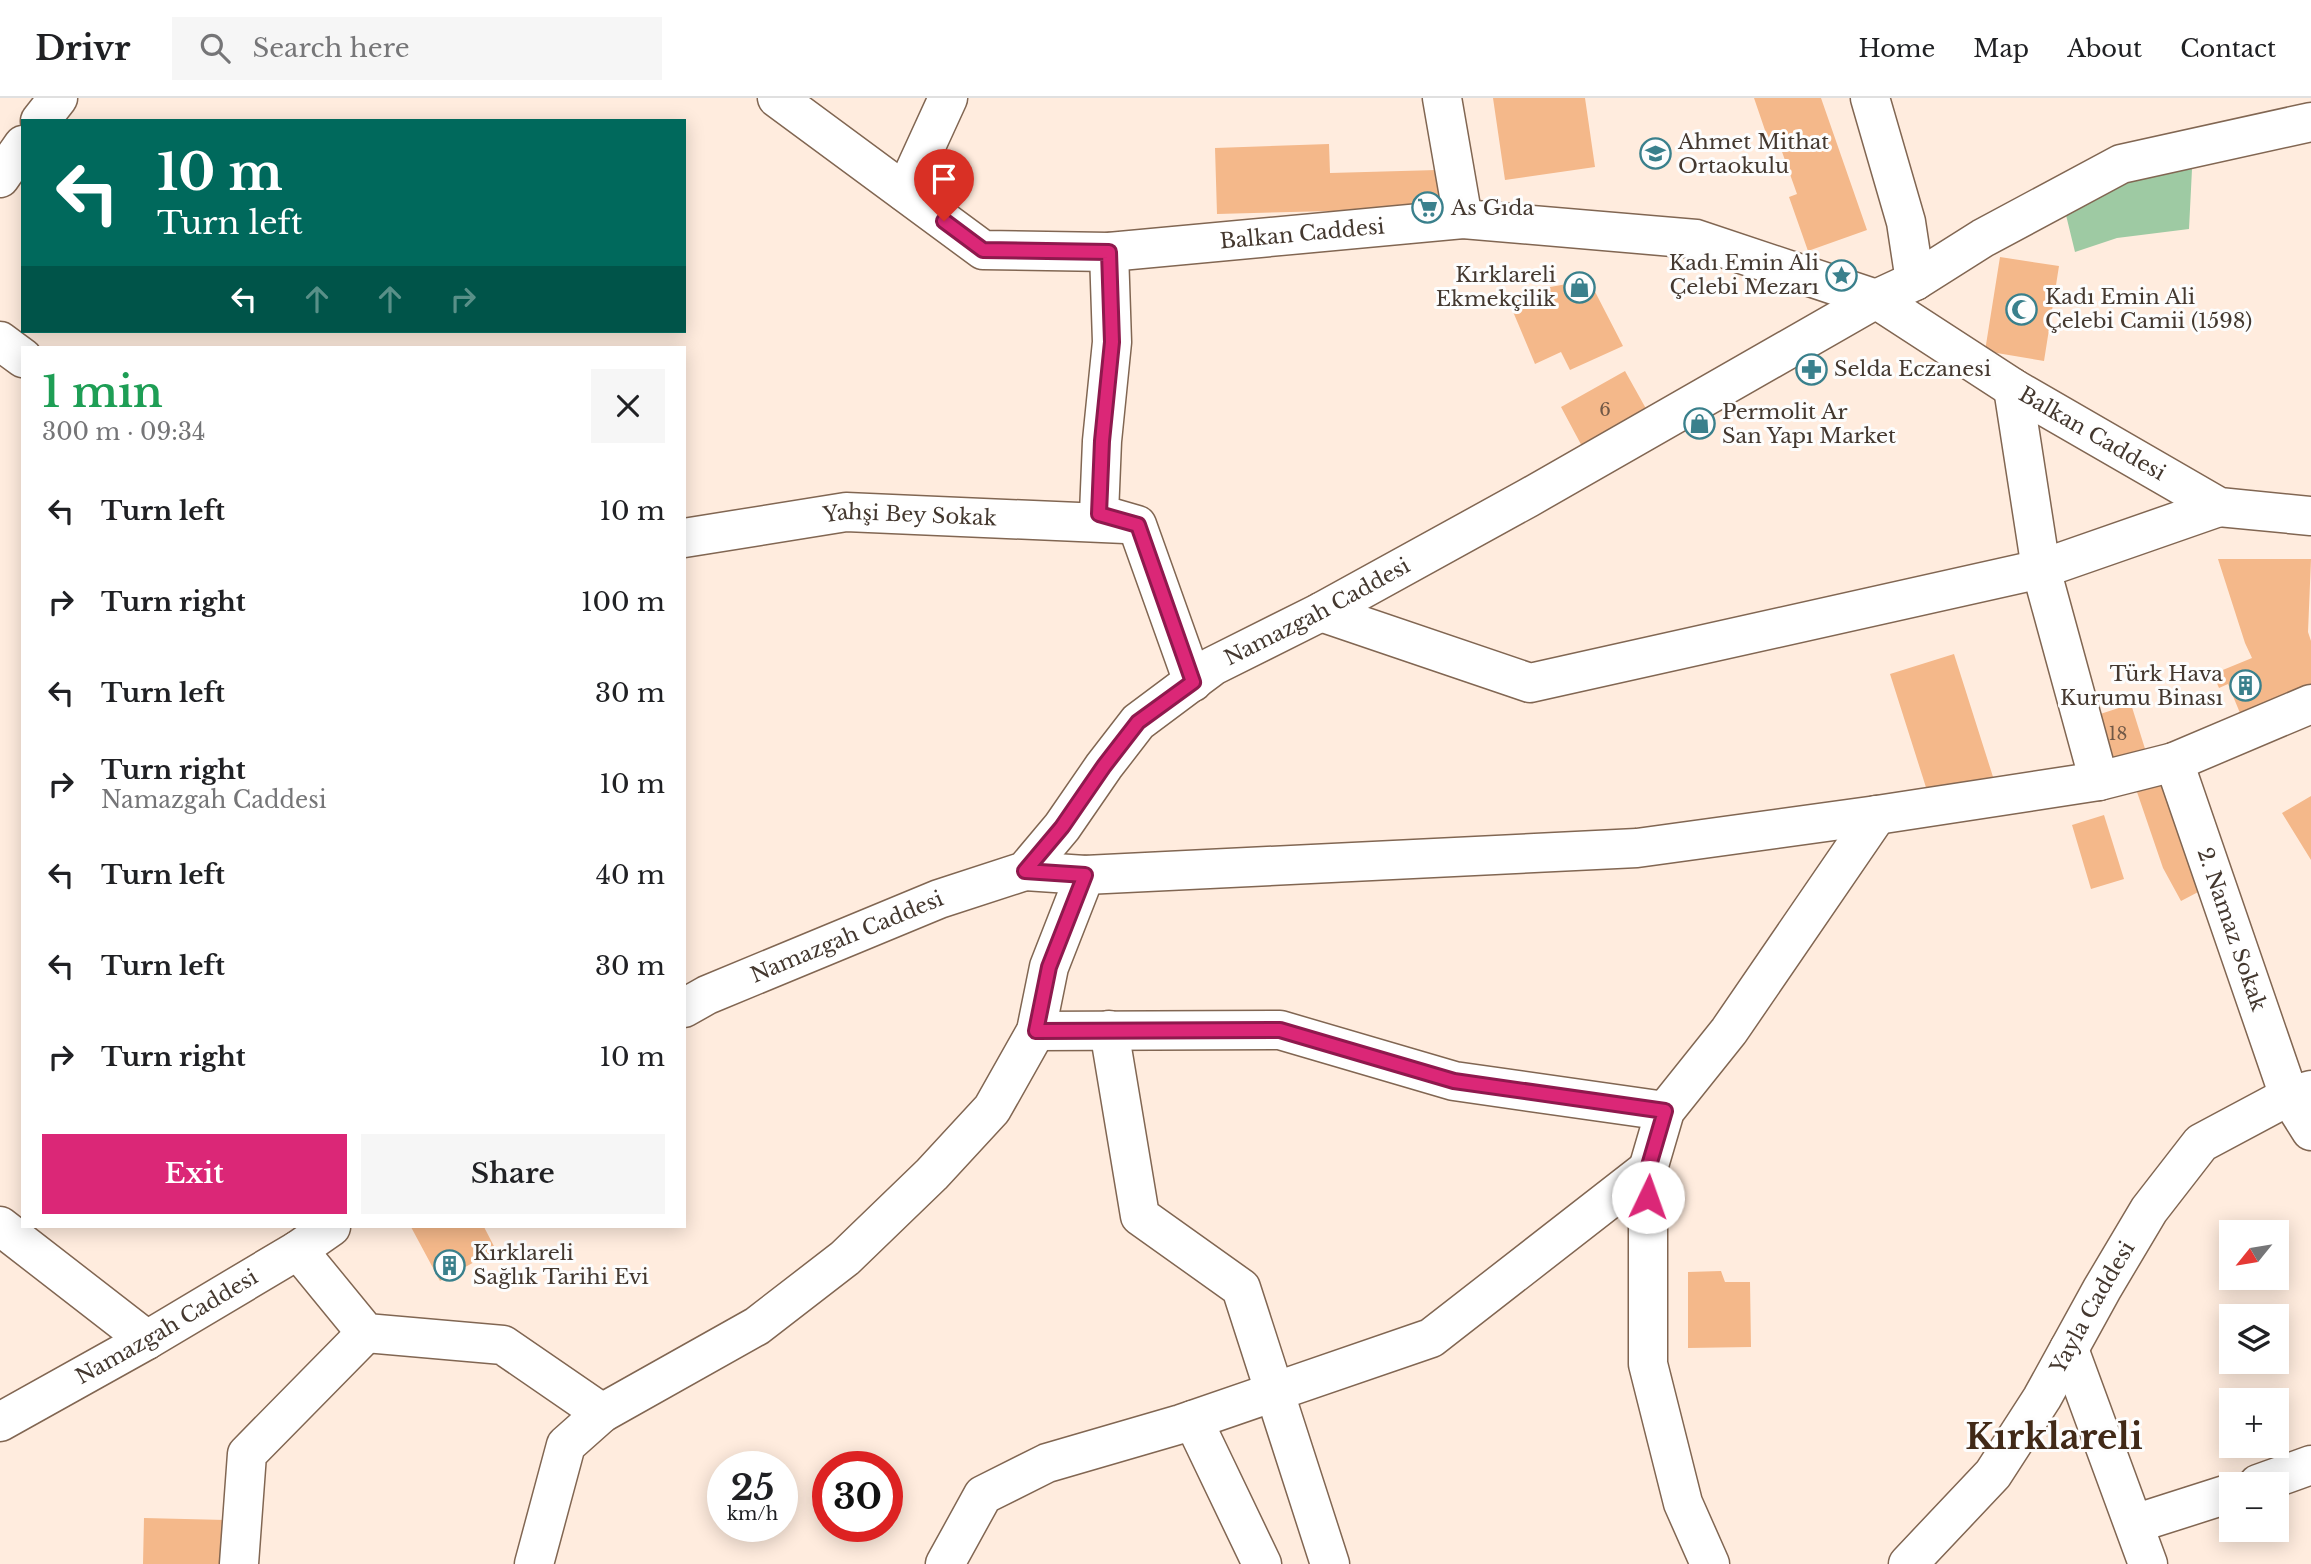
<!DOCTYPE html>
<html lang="en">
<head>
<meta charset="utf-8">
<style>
	body { margin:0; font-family:"Libre Baskerville",serif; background:#f6f6f6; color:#202124; height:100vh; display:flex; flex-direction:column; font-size:26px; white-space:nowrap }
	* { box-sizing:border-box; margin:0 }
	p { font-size:23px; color:#757577 }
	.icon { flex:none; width:38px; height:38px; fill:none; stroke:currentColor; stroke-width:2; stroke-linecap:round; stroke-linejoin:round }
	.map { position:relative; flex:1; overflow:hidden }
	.side { position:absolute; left:21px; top:248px; width:665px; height:882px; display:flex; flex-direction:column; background:#fff; border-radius:0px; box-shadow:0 4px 18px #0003 }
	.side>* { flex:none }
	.guide { position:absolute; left:21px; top:21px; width:665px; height:214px; border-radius:0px; box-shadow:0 4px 18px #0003; background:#00695c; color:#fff; overflow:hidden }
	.needle { width:46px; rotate:240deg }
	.fabs { position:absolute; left:2219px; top:1122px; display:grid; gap:14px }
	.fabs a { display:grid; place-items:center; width:70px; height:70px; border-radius:0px; background:#fff; box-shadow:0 4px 18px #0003; font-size:35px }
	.speed { position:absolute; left:707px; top:1353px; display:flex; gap:14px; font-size:35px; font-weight:700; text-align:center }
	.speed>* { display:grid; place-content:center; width:91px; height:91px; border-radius:50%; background:#fff; box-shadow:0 4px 18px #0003; line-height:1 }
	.speed small { font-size:18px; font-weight:400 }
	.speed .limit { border:10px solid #d22; background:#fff; color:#111 }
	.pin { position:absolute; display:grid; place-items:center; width:60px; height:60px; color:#fff; margin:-72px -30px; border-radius:50% 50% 50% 0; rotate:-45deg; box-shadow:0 0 7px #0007 }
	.pin .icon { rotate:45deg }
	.me { position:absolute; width:77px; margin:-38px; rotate:3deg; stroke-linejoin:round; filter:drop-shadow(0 0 5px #0008) }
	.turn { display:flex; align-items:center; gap:24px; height:147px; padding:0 21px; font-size:32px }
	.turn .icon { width:91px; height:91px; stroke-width:2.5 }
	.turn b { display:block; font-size:49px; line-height:60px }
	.lanes { display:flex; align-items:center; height:66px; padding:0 21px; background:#0003; justify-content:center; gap:35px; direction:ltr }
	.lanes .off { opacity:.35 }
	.round { display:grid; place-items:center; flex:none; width:74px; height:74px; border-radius:0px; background:#f6f6f6 }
	.head { display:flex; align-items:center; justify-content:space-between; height:119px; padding:0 21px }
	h1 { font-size:42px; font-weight:600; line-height:52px; color:#1e9e55 }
	.button { display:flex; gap:14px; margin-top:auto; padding:14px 21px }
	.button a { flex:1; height:80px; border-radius:0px; background:#db2777; color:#fff; font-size:28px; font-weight:600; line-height:80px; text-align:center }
	.button a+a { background:#f6f6f6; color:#202124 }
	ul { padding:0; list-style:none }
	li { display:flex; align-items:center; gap:21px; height:91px; padding:0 21px }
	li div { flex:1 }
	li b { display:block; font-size:26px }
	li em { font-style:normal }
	header { display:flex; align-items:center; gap:42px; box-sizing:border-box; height:98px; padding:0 35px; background:#fff; border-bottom:2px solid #e0e0e0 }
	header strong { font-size:33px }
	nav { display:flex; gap:38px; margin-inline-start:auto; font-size:24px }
	.search { width:490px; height:63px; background:#f6f6f6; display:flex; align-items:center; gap:18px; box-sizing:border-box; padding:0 24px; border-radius:0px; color:#757577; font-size:26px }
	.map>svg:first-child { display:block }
</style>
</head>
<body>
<header>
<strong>Drivr</strong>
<div class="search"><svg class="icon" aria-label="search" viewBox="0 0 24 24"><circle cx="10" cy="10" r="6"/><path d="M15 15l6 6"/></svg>Search here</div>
<nav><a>Home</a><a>Map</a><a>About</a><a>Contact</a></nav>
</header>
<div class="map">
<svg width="2311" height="1466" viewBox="0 0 2311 1466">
	<rect width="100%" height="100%" fill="#ffecde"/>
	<!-- green -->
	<path fill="#9ecaa3" d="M2192 71 2189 131 2117 140 2075 154 2065 113 2143 75Z"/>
	<!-- building -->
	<path fill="#f4b88a" d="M1493 0H1585L1595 69 1505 82Z
		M1754 0H1821L1867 132 1808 153 1789 99 1797 96 1776 37 1768 41Z
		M1329 46 1330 75 1437 72 1440 115 1331 113 1217 116 1215 50Z
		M2000 159 2059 168 2044 263 1985 253Z
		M1589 182 1623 248 1570 272 1561 254 1535 266 1506 197Z
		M1625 273 1649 316 1584 352 1561 309Z
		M2218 461H2311L2308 534 2311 543V589L2240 615 2228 586 2219 590 2213 576 2252 560 2245 545Z
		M1954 556 1994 682 1930 702 1890 576Z
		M2131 606 2146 654 2105 667 2091 619Z
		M2162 683 2202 792 2181 803 2163 770 2137 694Z
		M2311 698V762L2282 715Z
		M2104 717 2124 781 2091 791 2072 727Z
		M411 1129H484L496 1152 440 1183Z
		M1721 1173 1725 1184H1750L1751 1249 1688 1250V1174Z
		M144 1420 226 1422 224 1466H143Z"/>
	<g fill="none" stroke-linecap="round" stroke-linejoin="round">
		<defs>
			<g id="minor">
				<path d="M1442 0 1463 121"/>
				<path d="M1870 0 1906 124 1915 183"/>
				<path d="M40 23 58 0"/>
				<path d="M0 80 23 47"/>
				<path d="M905 94 948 0"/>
				<path d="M1109 154 1112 244 1102 343 1099 416 1137 427 1193 584"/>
				<path d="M1876 201 1915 183 1983 140 2121 66 2311 24"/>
				<path d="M0 243 23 260"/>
				<path d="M2013 290 2041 471 2099 683"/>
				<path id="s1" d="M684 440 846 414 1125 426"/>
				<path d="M1321 514 1530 585 2041 471 2219 409"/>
				<path id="s2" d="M2174 664 2289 998 2311 1033"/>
				<path d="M1109 932 1140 1118 1241 1190 1330 1466"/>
				<path d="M1036 933 1280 932 1454 983 1665 1013"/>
				<path d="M0 1128 147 1242"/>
				<path d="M298 1152 366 1235 503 1247 602 1315"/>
				<path d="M2069 1251 2148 1466"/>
				<path d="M1193 1322 1262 1466"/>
				<path d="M2258 1386 2311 1367"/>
				<path d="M2134 1426 2231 1395"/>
				<path d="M239 1466 247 1356 366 1235"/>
				<path d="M534 1466 566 1347 602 1315 757 1228 845 1160 932 1076 992 1011 1036 933 1049 869 1085 777"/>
				<path d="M945 1466 983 1397 1047 1365 1181 1326 1431 1240 1648 1071"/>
				<path d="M1710 1466 1683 1405 1648 1266V1071L1665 1013 1729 933 1877 717"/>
			</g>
			<g id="tertiary">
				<path d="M1025 773 1085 777 1637 750 1877 717 2099 683 2174 664 2311 606"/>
				<path id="s3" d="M684 910 707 897 939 801 1025 773 1062 729 1104 668 1138 624 1213 568 1321 514 1528 400 1876 201"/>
				<path id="s4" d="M0 1324 147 1242 298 1152 331 1129"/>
				<path id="s5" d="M1908 1466 1993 1376 2042 1300 2102 1191 2149 1112 2201 1045 2289 998 2311 992"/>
			</g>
			<g id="secondary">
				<path id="s6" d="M777 0 983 152 1109 154 1463 121 1696 141 1876 201 2013 290 2219 409 2311 418"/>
			</g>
		</defs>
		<!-- minor casing -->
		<use href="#minor" stroke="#816652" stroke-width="41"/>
		<!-- tertiary casing -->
		<use href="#tertiary" stroke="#816652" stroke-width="41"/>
		<!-- secondary casing -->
		<use href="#secondary" stroke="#816652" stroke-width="41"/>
		<!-- minor -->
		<use href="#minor" stroke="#fff" stroke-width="38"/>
		<!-- tertiary -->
		<use href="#tertiary" stroke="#fff" stroke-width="38"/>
		<!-- secondary -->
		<use href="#secondary" stroke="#fff" stroke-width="38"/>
	</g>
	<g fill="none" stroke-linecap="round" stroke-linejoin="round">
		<defs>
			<path id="route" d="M944 123 983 152 1109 154 1112 244 1102 343 1099 416 1138 427 1193 584 1138 624 1104 668 1062 729 1025 773 1085 777 1049 869 1036 933 1280 932 1454 983 1665 1013 1648 1071V1099"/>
		</defs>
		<!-- route casing -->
		<use href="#route" stroke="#8e194d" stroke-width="18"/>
		<!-- route -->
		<use href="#route" stroke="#db2777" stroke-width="12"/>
	</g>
	<!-- icons -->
	<defs>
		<symbol id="school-ring" viewBox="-11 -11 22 22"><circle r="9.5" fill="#fdfdfd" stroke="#3a808c" stroke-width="1.5"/><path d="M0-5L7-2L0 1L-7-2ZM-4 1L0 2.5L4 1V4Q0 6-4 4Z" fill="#3a808c"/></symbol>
		<symbol id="supermarket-ring" viewBox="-11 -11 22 22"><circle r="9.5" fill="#fdfdfd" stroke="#3a808c" stroke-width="1.5"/><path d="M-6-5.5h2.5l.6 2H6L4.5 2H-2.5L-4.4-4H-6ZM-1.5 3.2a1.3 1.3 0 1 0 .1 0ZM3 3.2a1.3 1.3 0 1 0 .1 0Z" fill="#3a808c"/></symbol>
		<symbol id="sight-ring" viewBox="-11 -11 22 22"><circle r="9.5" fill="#fdfdfd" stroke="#3a808c" stroke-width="1.5"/><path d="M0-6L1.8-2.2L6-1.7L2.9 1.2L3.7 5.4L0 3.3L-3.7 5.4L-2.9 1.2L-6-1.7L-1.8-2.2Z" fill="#3a808c"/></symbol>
		<symbol id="shop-ring" viewBox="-11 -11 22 22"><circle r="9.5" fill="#fdfdfd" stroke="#3a808c" stroke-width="1.5"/><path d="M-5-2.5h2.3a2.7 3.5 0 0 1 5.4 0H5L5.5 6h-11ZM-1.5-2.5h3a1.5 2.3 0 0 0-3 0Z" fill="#3a808c"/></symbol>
		<symbol id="mosque-ring" viewBox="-11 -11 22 22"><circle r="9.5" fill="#fdfdfd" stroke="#3a808c" stroke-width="1.5"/><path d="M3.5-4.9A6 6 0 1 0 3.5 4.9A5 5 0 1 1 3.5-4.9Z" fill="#3a808c"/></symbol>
		<symbol id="pharmacy-ring" viewBox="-11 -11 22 22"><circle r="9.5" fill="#fdfdfd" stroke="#3a808c" stroke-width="1.5"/><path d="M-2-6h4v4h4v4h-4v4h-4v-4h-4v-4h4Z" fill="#3a808c"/></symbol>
		<symbol id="building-ring" viewBox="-11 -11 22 22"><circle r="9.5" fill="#fdfdfd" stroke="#3a808c" stroke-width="1.5"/><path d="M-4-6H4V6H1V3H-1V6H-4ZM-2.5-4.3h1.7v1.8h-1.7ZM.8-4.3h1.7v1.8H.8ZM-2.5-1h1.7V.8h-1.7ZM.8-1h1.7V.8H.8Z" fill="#3a808c"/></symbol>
	</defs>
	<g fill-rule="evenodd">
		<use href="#school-ring" x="1638" y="38" width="35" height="35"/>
		<use href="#supermarket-ring" x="1410" y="92" width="35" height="35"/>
		<use href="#sight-ring" x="1824" y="160" width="35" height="35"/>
		<use href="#shop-ring" x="1562" y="172" width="35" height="35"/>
		<use href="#mosque-ring" x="2004" y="194" width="35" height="35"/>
		<use href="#pharmacy-ring" x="1794" y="254" width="35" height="35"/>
		<use href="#shop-ring" x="1682" y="308" width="35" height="35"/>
		<use href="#building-ring" x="2228" y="570" width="35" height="35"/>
		<use href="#building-ring" x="432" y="1150" width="35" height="35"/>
	</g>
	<g text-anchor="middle" stroke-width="6" stroke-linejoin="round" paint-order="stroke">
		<!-- number labels -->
		<g font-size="18" fill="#705846">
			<text x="1605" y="318">6</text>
			<text x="2118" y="642">18</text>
		</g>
		<!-- poi labels -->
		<g font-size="21" fill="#44382f" stroke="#fdfdfd" text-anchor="start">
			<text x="1678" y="51">Ahmet Mithat<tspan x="1678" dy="24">Ortaokulu</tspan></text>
			<text x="1451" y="117">As Gıda</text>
			<text x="1819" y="172" text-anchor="end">Kadı Emin Ali<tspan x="1819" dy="24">Çelebi Mezarı</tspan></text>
			<text x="1556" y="184" text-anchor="end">Kırklareli<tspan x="1556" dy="24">Ekmekçilik</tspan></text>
			<text x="2045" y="206">Kadı Emin Ali<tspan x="2045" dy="24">Çelebi Camii (1598)</tspan></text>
			<text x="1834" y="278">Selda Eczanesi</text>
			<text x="1722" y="321">Permolit Ar<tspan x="1722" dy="24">San Yapı Market</tspan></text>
			<text x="2223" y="583" text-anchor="end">Türk Hava<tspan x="2223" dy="24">Kurumu Binası</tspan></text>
			<text x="473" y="1162">Kırklareli<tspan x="473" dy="24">Sağlık Tarihi Evi</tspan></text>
		</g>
		<!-- street labels -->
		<g font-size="21" fill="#44382f" stroke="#fdfdfd">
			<text dy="7" stroke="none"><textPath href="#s6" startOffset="576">Balkan Caddesi</textPath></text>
			<text dy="7" stroke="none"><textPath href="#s6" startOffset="1416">Balkan Caddesi</textPath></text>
			<text dy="7" stroke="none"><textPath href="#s1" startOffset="228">Yahşi Bey Sokak</textPath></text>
			<text dy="7" stroke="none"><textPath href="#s3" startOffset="766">Namazgah Caddesi</textPath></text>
			<text dy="7" stroke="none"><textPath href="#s2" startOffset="177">2. Namaz Sokak</textPath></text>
			<text dy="7" stroke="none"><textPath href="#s3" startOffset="178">Namazgah Caddesi</textPath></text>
			<text dy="7" stroke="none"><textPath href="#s5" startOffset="318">Yayla Caddesi</textPath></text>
			<text dy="7" stroke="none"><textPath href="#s4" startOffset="192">Namazgah Caddesi</textPath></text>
		</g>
		<!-- town labels -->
		<g font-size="35" font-weight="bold" fill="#412917" stroke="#fdfdfd">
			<text x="2054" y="1351">Kırklareli</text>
		</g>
	</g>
</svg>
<div class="fabs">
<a><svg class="needle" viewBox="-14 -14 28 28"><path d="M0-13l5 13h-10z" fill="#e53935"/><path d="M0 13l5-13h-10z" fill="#757577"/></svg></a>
<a><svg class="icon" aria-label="layers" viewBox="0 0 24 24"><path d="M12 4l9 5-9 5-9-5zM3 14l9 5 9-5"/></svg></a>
<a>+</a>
<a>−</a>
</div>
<div class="speed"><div>25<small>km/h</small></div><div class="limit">30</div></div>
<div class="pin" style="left:944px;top:123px;background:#d93025"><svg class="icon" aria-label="arrive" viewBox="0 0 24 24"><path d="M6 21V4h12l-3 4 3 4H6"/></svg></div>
<svg class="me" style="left:1648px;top:1099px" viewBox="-20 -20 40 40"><circle r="19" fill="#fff"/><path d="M0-13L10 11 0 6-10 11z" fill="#db2777"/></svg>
<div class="guide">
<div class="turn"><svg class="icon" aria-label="left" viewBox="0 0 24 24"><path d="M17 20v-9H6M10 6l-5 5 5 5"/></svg><div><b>10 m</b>Turn left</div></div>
<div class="lanes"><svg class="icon" aria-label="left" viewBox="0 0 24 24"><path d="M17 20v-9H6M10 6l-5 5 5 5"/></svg><svg class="icon off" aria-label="ahead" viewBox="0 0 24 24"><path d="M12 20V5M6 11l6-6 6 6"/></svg><svg class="icon off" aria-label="ahead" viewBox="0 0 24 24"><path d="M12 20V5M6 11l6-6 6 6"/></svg><svg class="icon off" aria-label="right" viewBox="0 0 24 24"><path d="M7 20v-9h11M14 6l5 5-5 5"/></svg></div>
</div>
<section class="side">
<div class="head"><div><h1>1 min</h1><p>300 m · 09:34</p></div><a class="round"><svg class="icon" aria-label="close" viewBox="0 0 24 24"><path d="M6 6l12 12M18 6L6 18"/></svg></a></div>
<ul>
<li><svg class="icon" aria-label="left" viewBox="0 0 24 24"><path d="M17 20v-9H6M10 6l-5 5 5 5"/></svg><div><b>Turn left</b></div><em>10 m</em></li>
<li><svg class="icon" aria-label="right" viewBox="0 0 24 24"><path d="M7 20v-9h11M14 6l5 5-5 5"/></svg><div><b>Turn right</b></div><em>100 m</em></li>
<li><svg class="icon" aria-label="left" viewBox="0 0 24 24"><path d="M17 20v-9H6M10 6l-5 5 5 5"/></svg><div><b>Turn left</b></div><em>30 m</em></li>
<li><svg class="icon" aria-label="right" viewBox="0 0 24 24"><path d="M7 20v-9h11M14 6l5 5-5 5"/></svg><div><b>Turn right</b><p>Namazgah Caddesi</p></div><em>10 m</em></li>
<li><svg class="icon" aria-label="left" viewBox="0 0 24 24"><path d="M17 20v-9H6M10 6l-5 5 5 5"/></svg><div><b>Turn left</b></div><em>40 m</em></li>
<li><svg class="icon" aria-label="left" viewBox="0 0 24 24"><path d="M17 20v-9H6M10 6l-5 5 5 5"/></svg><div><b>Turn left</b></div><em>30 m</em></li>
<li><svg class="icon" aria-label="right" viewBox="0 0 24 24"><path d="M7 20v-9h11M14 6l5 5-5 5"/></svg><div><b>Turn right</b></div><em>10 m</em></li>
</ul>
<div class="button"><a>Exit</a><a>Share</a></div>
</section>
</div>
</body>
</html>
